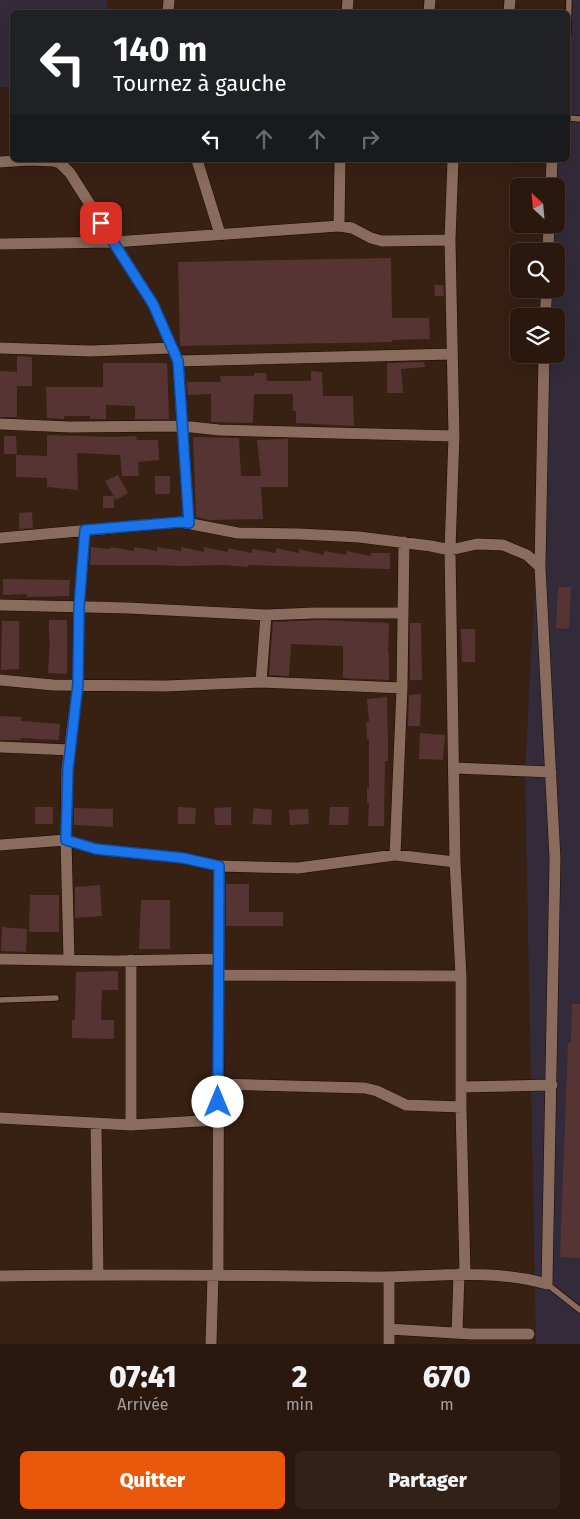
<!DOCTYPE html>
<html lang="fr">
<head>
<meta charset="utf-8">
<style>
	body { margin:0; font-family:"Fira Sans",sans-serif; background:#322117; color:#f1f3f6; height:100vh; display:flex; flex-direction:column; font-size:19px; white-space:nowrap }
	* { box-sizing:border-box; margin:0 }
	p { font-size:16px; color:#a5a09e }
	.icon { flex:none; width:28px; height:28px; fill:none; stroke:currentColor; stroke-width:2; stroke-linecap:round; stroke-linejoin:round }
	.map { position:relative; height:1344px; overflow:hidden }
	.side { display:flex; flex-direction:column; background:#2a180e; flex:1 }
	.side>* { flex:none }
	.hud { position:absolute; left:10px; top:10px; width:560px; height:152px; border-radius:8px; box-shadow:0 5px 20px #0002,0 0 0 1px #46372e; background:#202124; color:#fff; overflow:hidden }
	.needle { width:32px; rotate:334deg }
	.fabs { position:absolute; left:510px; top:178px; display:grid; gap:10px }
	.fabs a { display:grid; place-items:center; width:55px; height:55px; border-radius:8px; background:#2a180e; box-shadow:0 5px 20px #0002,0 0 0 1px #46372e; font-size:25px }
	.pin { position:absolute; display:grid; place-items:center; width:42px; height:42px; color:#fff; margin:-21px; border-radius:10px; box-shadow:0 2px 8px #0006 }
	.me { position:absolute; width:55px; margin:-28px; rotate:0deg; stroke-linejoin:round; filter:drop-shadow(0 0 4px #0008) }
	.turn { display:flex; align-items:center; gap:18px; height:105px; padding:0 20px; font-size:22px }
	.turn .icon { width:65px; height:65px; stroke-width:2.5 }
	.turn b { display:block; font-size:35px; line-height:42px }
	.lanes { display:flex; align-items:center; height:48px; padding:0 20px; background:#0003; justify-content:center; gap:25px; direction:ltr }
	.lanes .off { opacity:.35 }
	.eta { display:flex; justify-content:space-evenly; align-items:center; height:85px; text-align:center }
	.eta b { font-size:30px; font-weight:800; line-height:35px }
	.action { display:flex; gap:10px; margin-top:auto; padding:10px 20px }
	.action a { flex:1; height:58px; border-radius:8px; background:#ea580c; color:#fff; font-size:20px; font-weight:800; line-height:58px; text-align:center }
	.action a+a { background:#322117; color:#f1f3f6 }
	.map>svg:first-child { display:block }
</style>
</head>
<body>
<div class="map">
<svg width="580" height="1344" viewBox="0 0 580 1344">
	<rect width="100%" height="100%" fill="#382013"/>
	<!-- industrial -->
	<path fill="#332b3a" d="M0 0H107V12H12V87H0Z
		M567 0H580V1344H536L525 773 547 354H556V316H549L551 289H556V251H553L554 224H556L558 160H568Z"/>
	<!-- building -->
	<path fill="#563433" d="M391 258 392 318H429L430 339 392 340V342L180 346 178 262Z
		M434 285H443L444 296H435Z
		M17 356 32 357V386H17V417H0V371L17 372Z
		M424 362 425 367 401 369 403 393H387V363Z
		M103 363H167L169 419H135V406L106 405V419H90V416H64V419L47 418 46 387H103Z
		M311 371 322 372 323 396H353L354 426 296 423V411H293V394H254L253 423 211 422V394L188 395 187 382H221L220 376H254V373H266L267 381H311Z
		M47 435 112 437 136 436 137 440H158L159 460 138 462 139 476H122L120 455 77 453 78 490 47 487V478L16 477V455L47 456Z
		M4 436H16L17 454H4Z
		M193 437 239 438 241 476H261L257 440 288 439V487H261L263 519 210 520 196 517Z
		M118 475 128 493 116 500 105 481Z
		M155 476H170V494H155Z
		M103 496H114V508H103Z
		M32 512 33 528 19 529V513Z
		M91 547 110 549 111 547 134 551V547L157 551V547L181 551V547L204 552V547L228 552V548L252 553V549L276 553V548L299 553V549L324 555V551L347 555 346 551 371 556V553H390V569L248 565V567L224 565 182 566 156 565H90Z
		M3 579 70 580 69 596 27 597V594L3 595Z
		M558 587H571L569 629 556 628Z
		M49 620H67V674L48 673 50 639H49Z
		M322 620 389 623 388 653H389V680L343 678V646L291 644 289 676 269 675 273 622Z
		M2 621H19V669L1 670Z
		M410 623H421L422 680H410Z
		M461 629H475V662H462Z
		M421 694 420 726H408L409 695Z
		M387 697 388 743V761H385L384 826H368L369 803H367V788H369V739H367L366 722H369L367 699Z
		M0 716 21 717V721L60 724 59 740 21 738V740H0Z
		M420 733 445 735 443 760 419 759Z
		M35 807H53V824H35Z
		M178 807 196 808 195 824H178Z
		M231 807V825H215L214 808Z
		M330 807H349L348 825H329Z
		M74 808 113 809V827L74 825Z
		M254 808 272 810 271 825 252 824Z
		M308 809 309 824 290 825 289 810Z
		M226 884H249V912H283V926H226Z
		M100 885 102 916 75 918V887Z
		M30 895H59V932H29Z
		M141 900H170V949H139Z
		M2 927 27 929 26 952 1 951Z
		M118 971V990H102L101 1020H114V1039L72 1038V1020H75L76 972Z
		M572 1004H580V1258L560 1257 568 1043H571Z"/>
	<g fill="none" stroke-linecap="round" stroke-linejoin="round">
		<defs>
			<path id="service" d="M568 34 569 0
				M568 118 580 119
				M0 1000 56 998
				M547 1284 580 1310"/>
			<path id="minor" d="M168 12 169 0
				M347 12 348 0
				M429 12 430 0
				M509 12 510 0
				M197 160 220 234
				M453 160 450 240 454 436 450 550 455 862 461 976V1107L465 1273
				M0 162 29 160 53 161 60 163 70 173 153 304 178 361 189 523
				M551 186 552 160
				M339 226 340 160
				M0 244 114 242 339 226 352 228 371 238 382 241 450 240
				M548 251 549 224
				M545 316 547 289
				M0 348 90 351 173 348
				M178 361 452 354
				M0 424 70 427 182 426 219 430 454 436
				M0 538 181 522 238 533 300 534 359 537 431 546 450 550 477 544 503 545 527 555 540 567
				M0 605 128 608 266 615 314 613H403
				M0 680 53 685 166 686 261 682 402 688
				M261 682 266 615
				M0 747 71 750
				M455 768 551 772
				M0 845 66 840 96 849 183 858 219 866 298 868 395 855 455 862
				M395 855 402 688 404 542
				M0 959 114 961 219 959
				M69 960 66 840 67 769 78 684 79 607 85 530
				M219 975 461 976
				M218 1084 365 1088 377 1091 406 1105 461 1107
				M461 1087 552 1085
				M0 1118 131 1125 218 1120
				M96 1123 98 1274
				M131 1125V960
				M218 1275 219 866
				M0 1276C125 1274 250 1275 374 1277 433 1277 490 1268 547 1284L555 859 540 567 544 354
				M389 1329 471 1334H529
				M457 1333 459 1274
				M211 1344 213 1275
				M389 1344V1277"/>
		</defs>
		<!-- service casing -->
		<use href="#service" stroke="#1f0901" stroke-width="7"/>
		<!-- minor casing -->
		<use href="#minor" stroke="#1f0901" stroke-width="12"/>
		<!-- service -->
		<use href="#service" stroke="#896c5d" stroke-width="5.5"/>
		<!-- minor -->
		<use href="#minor" stroke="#896c5d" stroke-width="11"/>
	</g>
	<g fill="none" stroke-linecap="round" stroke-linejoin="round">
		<defs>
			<path id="route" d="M101 223 153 304 178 361 189 523 181 522 85 530 79 607 78 684 68 769 66 840 96 849 183 858 219 866 218 1102"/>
		</defs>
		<!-- route casing -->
		<use href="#route" stroke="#114b97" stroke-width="12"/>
		<!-- route -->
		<use href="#route" stroke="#1a73e8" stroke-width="9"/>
	</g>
</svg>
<div class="fabs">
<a><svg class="needle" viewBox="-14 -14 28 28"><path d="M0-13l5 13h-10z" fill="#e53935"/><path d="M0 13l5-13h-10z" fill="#a5a09e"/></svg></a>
<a><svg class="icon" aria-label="search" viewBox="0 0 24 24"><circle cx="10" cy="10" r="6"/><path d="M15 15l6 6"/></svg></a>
<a><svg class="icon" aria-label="layers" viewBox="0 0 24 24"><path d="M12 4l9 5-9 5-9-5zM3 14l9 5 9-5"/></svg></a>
</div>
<div class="pin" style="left:101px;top:223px;background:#d93025"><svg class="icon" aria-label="arrive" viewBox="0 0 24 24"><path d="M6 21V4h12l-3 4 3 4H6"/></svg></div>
<svg class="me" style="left:218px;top:1102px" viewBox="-20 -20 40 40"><circle r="19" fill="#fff"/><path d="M0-13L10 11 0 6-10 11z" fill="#1a73e8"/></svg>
<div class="hud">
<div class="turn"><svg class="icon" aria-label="left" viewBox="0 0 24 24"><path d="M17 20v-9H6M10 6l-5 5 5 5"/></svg><div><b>140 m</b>Tournez à gauche</div></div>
<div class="lanes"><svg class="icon" aria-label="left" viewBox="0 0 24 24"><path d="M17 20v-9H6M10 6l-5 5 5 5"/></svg><svg class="icon off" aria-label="ahead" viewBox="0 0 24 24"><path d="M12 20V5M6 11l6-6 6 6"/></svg><svg class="icon off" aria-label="ahead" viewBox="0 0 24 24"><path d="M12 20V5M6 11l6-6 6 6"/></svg><svg class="icon off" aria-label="right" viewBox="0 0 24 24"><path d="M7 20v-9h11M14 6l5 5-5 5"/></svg></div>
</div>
</div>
<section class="side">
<div class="eta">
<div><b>07:41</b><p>Arrivée</p></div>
<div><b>2</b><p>min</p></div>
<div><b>670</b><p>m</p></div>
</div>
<div class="action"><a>Quitter</a><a>Partager</a></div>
</section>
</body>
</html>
